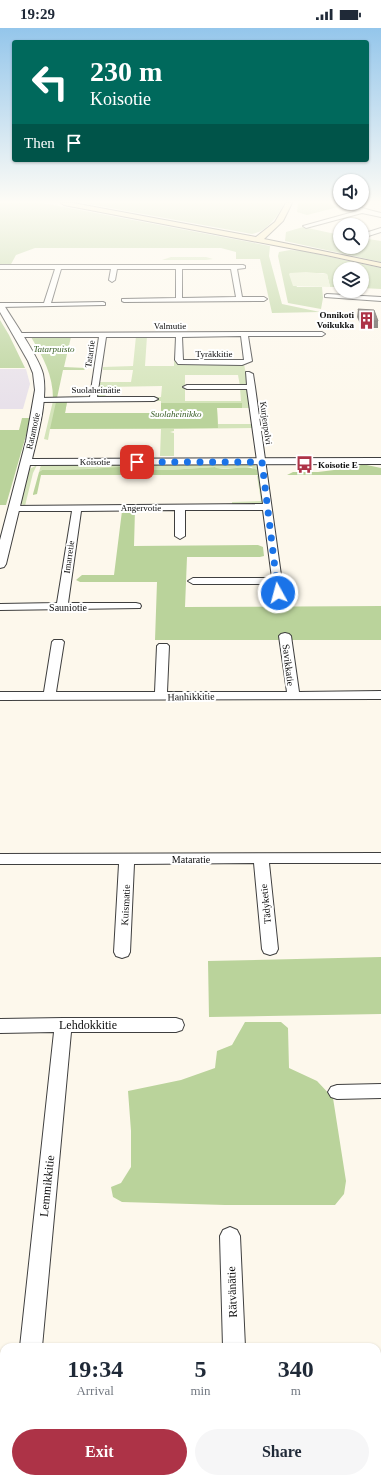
<!DOCTYPE html>
<html lang="en">
<head>
<meta charset="utf-8">
<style>
	body { margin:0; font-family:"Times New Roman",serif; background:#f6f6f7; color:#1f2937; height:100vh; display:flex; flex-direction:column; font-size:15px; white-space:nowrap }
	* { box-sizing:border-box; margin:0 }
	p { font-size:13px; color:#747a83 }
	.icon { flex:none; width:22px; height:22px; fill:none; stroke:currentColor; stroke-width:2; stroke-linecap:round; stroke-linejoin:round }
	.map { position:relative; flex:1; overflow:hidden }
	.drawer { position:absolute; left:0px; top:1315px; width:381px; height:140px; display:flex; flex-direction:column; background:#fff; border-radius:12px 12px 0 0; box-shadow:0 1px 3px #0004 }
	.drawer>* { flex:none }
	.guide { position:absolute; left:12px; top:12px; width:357px; height:122px; border-radius:4px; box-shadow:0 1px 3px #0004; background:#00695c; color:#fff; overflow:hidden }
	.buttons { position:absolute; left:333px; top:146px; display:grid; gap:8px }
	.buttons a { display:grid; place-items:center; width:36px; height:36px; border-radius:50%; background:#fff; box-shadow:0 1px 3px #0004; font-size:20px }
	.pin { position:absolute; display:grid; place-items:center; width:34px; height:34px; color:#fff; margin:-17px; border-radius:8px; box-shadow:0 2px 6px #0006 }
	.me { position:absolute; width:44px; margin:-22px; rotate:353deg; stroke-linejoin:round; filter:drop-shadow(0 0 3px #0008) }
	.turn { display:flex; align-items:center; gap:14px; height:84px; padding:0 12px; font-size:18px }
	.turn .icon { width:52px; height:52px; stroke-width:2.5 }
	.turn b { display:block; font-size:28px; line-height:34px }
	.then { display:flex; align-items:center; height:38px; padding:0 12px; background:#0003; gap:8px; font-size:15px }
	.eta { display:flex; justify-content:space-evenly; align-items:center; height:68px; text-align:center }
	.eta b { font-size:24px; font-weight:600; line-height:28px }
	.button { display:flex; gap:8px; margin-top:auto; padding:8px 12px }
	.button a { flex:1; height:46px; border-radius:24px; background:#ad3347; color:#fff; font-size:16px; font-weight:600; line-height:46px; text-align:center }
	.button a+a { background:#f6f6f7; color:#1f2937 }
	.status { display:flex; justify-content:space-between; align-items:center; height:28px; padding:0 20px; background:#fff; direction:ltr }
	.status svg { height:11px; fill:currentColor }
	.map>svg:first-child { display:block }
</style>
</head>
<body>
<div class="status"><b>19:29</b><svg viewBox="0 0 49 12"><path d="M0 12V9h3v3zM5 12V6h3v6zM10 12V3h3v9zM15 12V0h3v12zM26 1h20v11H26zM47 4h2v5h-2z"/></svg></div>
<div class="map">
<svg width="381" height="1455" viewBox="0 0 381 1455">
	<rect width="100%" height="100%" fill="#fdf8ec"/>
	<!-- industrial -->
	<path fill="#e8e1ea" d="M0 341H26L30 356 23 381H0Z"/>
	<!-- green -->
	<path fill="#d4e4ba" d="M171 229H206L213 231 206 232H162Z
		M136 308H147L145 338H174V333L189 336H244L248 356 240 358 238 347H185V373H241L240 360 249 362 251 380H217L218 396H253L254 400 174 401V403L170 404 174 405V428H160L161 401H50L48 412 44 411 53 373 67 374 65 385H161V373H151V371L148 370 161 369 162 358 107 359 105 371 97 368 99 354H131L133 342H103V339L133 338Z
		M252 436 258 439 263 474 260 476H232V474L261 473 257 448 258 447 252 439 218 441 215 439 169 442H150L137 438 128 440 42 442 39 444 41 437Z
		M37 437 33 445 25 478 20 475 28 442Z"/>
	<!-- forest -->
	<path fill="#bad39b" d="M0 175H43L270 218 269 228 282 276 320 284 272 285 260 231H236V224L221 220H35L16 227 10 238H0Z
		M83 175H284C278 188 268 203 252 206Z
		M298 175H328L338 179 307 187 297 184Z
		M303 199 340 207V219H362V210L381 213V234L285 213 286 204Z
		M290 222 303 223 381 240V261L362 260V241H340V259H330L327 246 323 245H290L297 259H322L323 270 321 281 288 275 278 228 279 224Z
		M0 292 9 307 25 340H0Z
		M31 309H71L64 339 86 340 84 342H63L57 370 53 371C53 347 43 329 31 309Z
		M56 374H67L65 385H161V375H242V380H217L218 400 50 401Z
		M22 390H31L6 477H0V402H19Z
		M362 436 381 440V447H287L293 444H318L358 439Z
		M133 438 150 442H169L215 439C223 445 244 435 257 442L258 447H41L37 466 33 467V466L39 444 42 442 89 441 120 439 128 440Z
		M135 482 134 518 258 517 263 519 264 528 260 529H187L185 579 381 578V612H155L157 554H80L76 552 82 547H114L122 483Z
		M381 929V986L209 989 208 933Z
		M245 994H281L288 1000 289 1040 317 1053 333 1070 346 1153 344 1166 335 1177H225L122 1174 113 1169 111 1159 121 1155 131 1139V1103L128 1063 181 1052 215 1040 217 1023 232 1017Z
		M0 1373H4V1451H118L117 1455H0Z"/>
	<!-- pitch -->
	<path fill="#e4eccb" d="M306 244 327 246 330 259 293 258 289 246 290 245Z"/>
	<g fill="none" stroke-linecap="round" stroke-linejoin="round">
		<defs>
			<path id="minor" d="M339 175C352 176 367 182 381 185V189L362 185 306 200 303 198 357 183Z
				M381 200V204L362 210V206Z
				M0 237H243L245 238V240L237 241 242 269H264L267 271 264 273 124 274 122 273V271L176 270V241H117L115 252 112 254 109 252 111 241H61L51 275 103 274 105 275V277L0 279V275H44L55 241H0ZM182 241H231L236 269 182 270Z
				M327 266 381 269V273L325 269V267Z
				M244 304H322L325 306 322 308H248L252 333 242 337 178 336 175 332 176 309H106L97 369H154L158 371 154 373 39 374 35 372 39 370 90 369 99 309H19L16 307 19 305ZM241 308 244 332H183L182 309Z
				M246 344H249L253 346 255 359 285 576 284 578 280 579 275 576 272 556H193L188 553 193 550H272L263 482H185V508L180 511 175 508V482L81 483 68 575H136L140 576 141 578 140 580 0 582V576L57 575 72 483H14L9 480 11 478 263 476 247 361H187L183 359 187 357H247Z
				M285 605 289 606 291 608 299 664 381 663V671L0 672V664H44L52 614 54 612H62L64 614 56 664H155L157 618 159 616H167L169 618 167 664H287L279 608 281 606Z
				M381 825V835H269L278 921 276 925 270 927 264 925 262 921 254 835 134 836 130 924 128 928 122 930 116 928 114 924 119 836H0V826Z
				M63 990H176L182 992 184 997 182 1002 176 1004H71L42 1319H20L54 1004 0 1005V991Z
				M381 1056V1070L337 1071 331 1069 328 1064 331 1059 337 1057Z
				M230 1199 237 1202 240 1208 245 1319H223L220 1208 223 1202Z
				M377 1344H381V1366H377Z
				M0 1345H4V1367H0Z
				M227 1451H251L252 1455H228Z"/>
			<path id="tertiary" d="M0 275 4 277C14 294 39 329 43 346 48 371 38 406 32 431L381 430V436L30 437 6 536 4 539 0 540V512L26 413 35 362 33 345 28 333 0 284Z"/>
			<path id="secondary" d="M61 175H73L256 209 275 194 286 175H292L283 193 264 211 381 235V239L326 227 64 177Z"/>
		</defs>
		<!-- minor casing -->
		<use href="#minor" stroke="#3f3f3f" stroke-width="2"/>
		<!-- tertiary casing -->
		<use href="#tertiary" stroke="#3f3f3f" stroke-width="2"/>
		<!-- secondary casing -->
		<use href="#secondary" stroke="#2e2e2e" stroke-width="2"/>
		<!-- minor -->
		<use href="#minor" fill="#fff" fill-rule="evenodd"/>
		<!-- tertiary -->
		<use href="#tertiary" fill="#fff" fill-rule="evenodd"/>
		<!-- secondary -->
		<use href="#secondary" fill="#f6e6ae" fill-rule="evenodd"/>
	</g>
	<!-- wall -->
	<path fill="#47413f" d="M358 281 378 293V300H362L357 289Z"/>
	<!-- building -->
	<path fill="#534c49" stroke="#3a3533" d="M358 281 374 282 378 293H362Z"/>
	<!-- sky -->
	<linearGradient id="sky" x2="0" y2="1"><stop stop-color="#94c6eb"/><stop offset="0.46" stop-color="#fefcf6"/><stop offset="1" stop-color="#fefcf6" stop-opacity="0"/></linearGradient>
	<rect width="381" height="378" fill="url(#sky)"/>
	<g fill="none" stroke-linecap="round" stroke-linejoin="round">
		<!-- route -->
		<path stroke="#1a73e8" stroke-width="7" stroke-dasharray="0 12.6" d="M137 434H262L278 565"/>
	</g>
	<!-- icons -->
	<defs>
		<symbol id="building-bare" viewBox="-9 -9 18 18"><path d="M-4-6H4V6H1V3H-1V6H-4ZM-2.5-4.3h1.7v1.8h-1.7ZM.8-4.3h1.7v1.8H.8ZM-2.5-1h1.7V.8h-1.7ZM.8-1h1.7V.8H.8Z" fill="#ad3347" stroke="#fff" stroke-width="2.5" paint-order="stroke"/></symbol>
		<symbol id="bus-bare" viewBox="-9 -9 18 18"><path d="M-5-6H5V4H4V6H2V4H-2V6H-4V4H-5ZM-3.5-4V0h7V-4ZM-3.5 1.2v1.5H-2V1.2ZM2 1.2v1.5H3.5V1.2Z" fill="#ad3347" stroke="#fff" stroke-width="2.5" paint-order="stroke"/></symbol>
	</defs>
	<g fill-rule="evenodd">
		<use href="#building-bare" x="354" y="280" width="25" height="25"/>
		<use href="#bus-bare" x="292" y="424" width="25" height="25"/>
	</g>
	<g text-anchor="middle" stroke-width="4" stroke-linejoin="round" paint-order="stroke">
		<!-- far-poi labels -->
		<g font-size="9" font-weight="bold" fill="#0c0c0c" stroke="#fff" text-anchor="end">
			<text x="354" y="290">Onnikoti<tspan x="354" dy="10">Voikukka</tspan></text>
			<text x="318" y="440" text-anchor="start">Koisotie E</text>
		</g>
		<!-- far-street labels -->
		<g font-size="9" fill="#0c0c0c" stroke="#fff">
			<text x="170" y="301">Valmutie</text>
			<text transform="translate(90 326) rotate(-82)" y="3">Tatartie</text>
			<text x="214" y="329">Tyräkkitie</text>
			<text x="96" y="365">Suolaheinätie</text>
			<text transform="translate(266 395) rotate(82)" y="3">Kurjenpolvi</text>
			<text transform="translate(33 403) rotate(-78)" y="3">Ratamotie</text>
			<text x="95" y="437">Koisotie</text>
			<text x="141" y="483">Angervotie</text>
			<text transform="translate(69 529) rotate(-82)" y="3">Imarretie</text>
		</g>
		<!-- far-park labels -->
		<g font-size="9" font-style="italic" fill="#365c23" stroke="#fff">
			<text x="54" y="324">Tatarpuisto</text>
			<text x="176" y="389">Suolaheinikko</text>
		</g>
		<!-- street labels -->
		<g font-size="10" fill="#0c0c0c" stroke="#fff">
			<text x="68" y="583">Sauniotie</text>
			<text transform="translate(289 637) rotate(83)" y="4">Savikkatie</text>
			<text transform="translate(191 668) rotate(-1)" y="4">Hanhikkitie</text>
			<text x="191" y="835">Mataratie</text>
			<text transform="translate(265 876) rotate(-96)" y="4">Tädyketie</text>
			<text transform="translate(125 877) rotate(-87)" y="4">Kuismatie</text>
		</g>
		<!-- near-street labels -->
		<g font-size="12" fill="#0c0c0c" stroke="#fff">
			<text x="88" y="1001">Lehdokkitie</text>
			<text transform="translate(47 1158) rotate(-84)" y="4">Lemmikkitie</text>
			<text transform="translate(232 1264) rotate(-92)" y="4">Rätvänätie</text>
		</g>
	</g>
</svg>
<div class="buttons">
<a><svg class="icon" aria-label="sound" viewBox="0 0 24 24"><path d="M4 9h4l5-4v14l-5-4H4zM17 9q2 3 0 6"/></svg></a>
<a><svg class="icon" aria-label="search" viewBox="0 0 24 24"><circle cx="10" cy="10" r="6"/><path d="M15 15l6 6"/></svg></a>
<a><svg class="icon" aria-label="layers" viewBox="0 0 24 24"><path d="M12 4l9 5-9 5-9-5zM3 14l9 5 9-5"/></svg></a>
</div>
<div class="pin" style="left:137px;top:434px;background:#d93025"><svg class="icon" aria-label="arrive" viewBox="0 0 24 24"><path d="M6 21V4h12l-3 4 3 4H6"/></svg></div>
<svg class="me" style="left:278px;top:565px" viewBox="-20 -20 40 40"><circle r="17" fill="#1a73e8" stroke="#fff" stroke-width="3"/><path d="M0-11L8 9 0 5-8 9z" fill="#fff"/></svg>
<div class="guide">
<div class="turn"><svg class="icon" aria-label="left" viewBox="0 0 24 24"><path d="M17 20v-9H6M10 6l-5 5 5 5"/></svg><div><b>230 m</b>Koisotie</div></div>
<div class="then">Then<svg class="icon" aria-label="arrive" viewBox="0 0 24 24"><path d="M6 21V4h12l-3 4 3 4H6"/></svg></div>
</div>
<section class="drawer">
<div class="eta">
<div><b>19:34</b><p>Arrival</p></div>
<div><b>5</b><p>min</p></div>
<div><b>340</b><p>m</p></div>
</div>
<div class="button"><a>Exit</a><a>Share</a></div>
</section>
</div>
</body>
</html>
